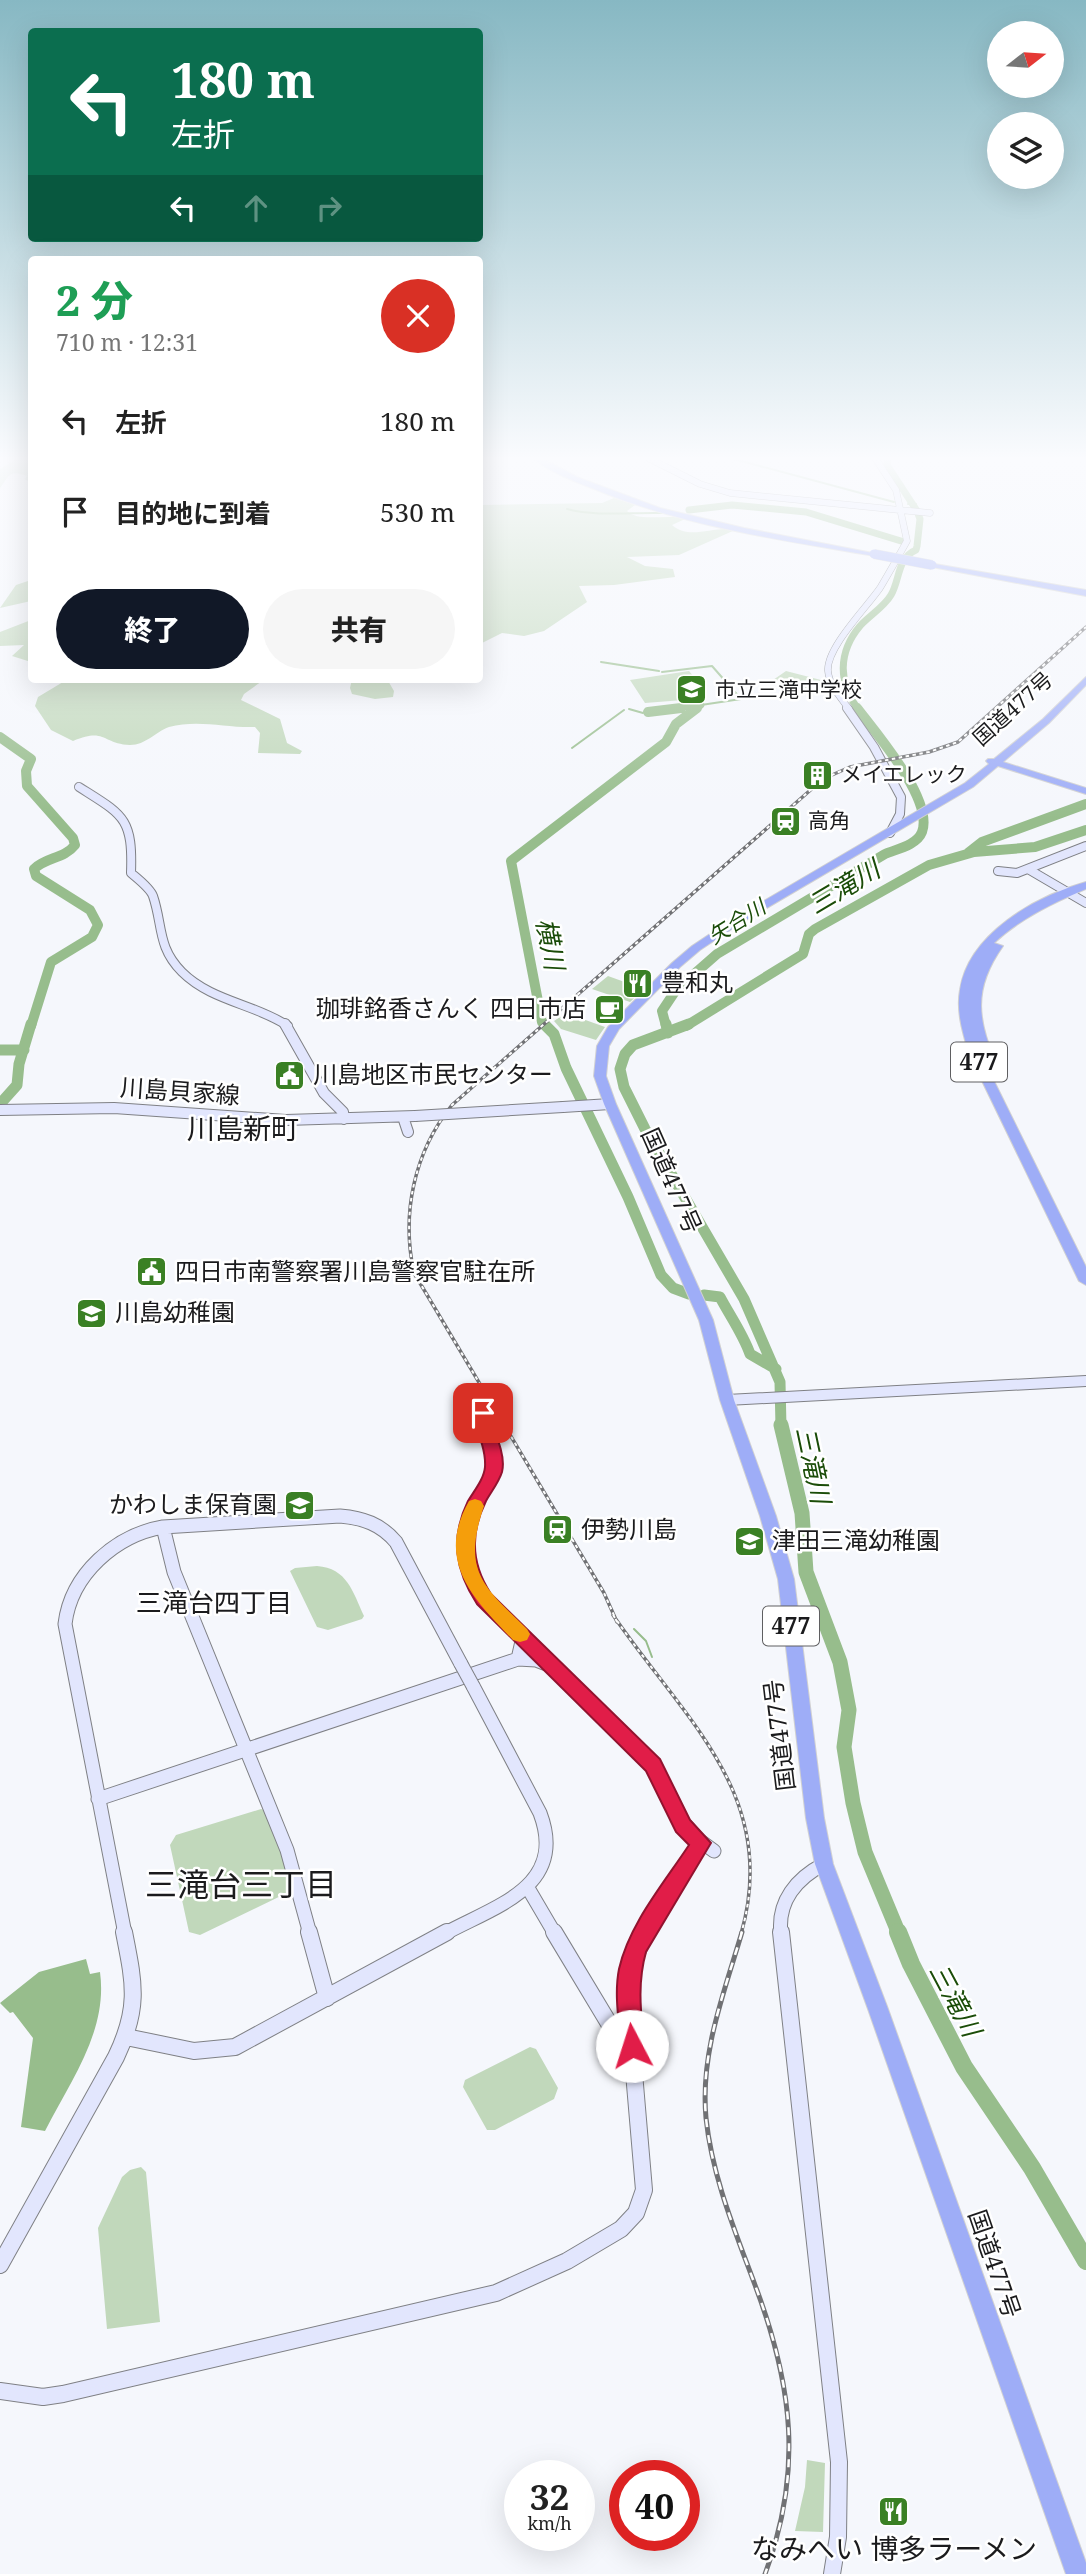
<!DOCTYPE html>
<html lang="ja">
<head>
<meta charset="utf-8">
<style>
	body { margin:0; font-family:"Noto Serif","Noto Sans JP",serif; background:#f6f6f6; color:#222; height:100vh; display:flex; flex-direction:column; font-size:26px; white-space:nowrap }
	* { box-sizing:border-box; margin:0 }
	p { font-size:23px; color:#767676 }
	.icon { flex:none; width:38px; height:38px; fill:none; stroke:currentColor; stroke-width:2; stroke-linecap:round; stroke-linejoin:round }
	.map { position:relative; flex:1; overflow:hidden }
	.drawer { position:absolute; left:28px; top:256px; width:455px; height:427px; display:flex; flex-direction:column; background:#fff; border-radius:7px; box-shadow:0 7px 28px #0002 }
	.drawer>* { flex:none }
	.hud { position:absolute; left:28px; top:28px; width:455px; height:214px; border-radius:7px; box-shadow:0 7px 28px #0002; background:#0b6e4f; color:#fff; overflow:hidden }
	.needle { width:46px; rotate:73deg }
	.controls { position:absolute; left:987px; top:21px; display:grid; gap:14px }
	.controls a { display:grid; place-items:center; width:77px; height:77px; border-radius:50%; background:#fff; box-shadow:0 7px 28px #0002; font-size:35px }
	.speed { position:absolute; left:504px; top:2460px; display:flex; gap:14px; font-size:35px; font-weight:700; text-align:center }
	.speed>* { display:grid; place-content:center; width:91px; height:91px; border-radius:50%; background:#fff; box-shadow:0 7px 28px #0002; line-height:1 }
	.speed small { font-size:18px; font-weight:400 }
	.speed .limit { border:10px solid #d22; background:#fff; color:#111 }
	.pin { position:absolute; display:grid; place-items:center; width:60px; height:60px; color:#fff; margin:-30px; border-radius:14px; box-shadow:0 4px 10px #0006 }
	.me { position:absolute; width:77px; margin:-38px; rotate:355deg; stroke-linejoin:round; filter:drop-shadow(0 0 5px #0008) }
	.turn { display:flex; align-items:center; gap:24px; height:147px; padding:0 28px; font-size:32px }
	.turn .icon { width:91px; height:91px; stroke-width:2.5 }
	.turn b { display:block; font-size:49px; line-height:60px }
	.lanes { display:flex; align-items:center; height:66px; padding:0 28px; background:#0003; justify-content:center; gap:35px; direction:ltr }
	.lanes .off { opacity:.35 }
	.round { display:grid; place-items:center; flex:none; width:74px; height:74px; border-radius:37px; background:#f6f6f6 }
	.head { display:flex; align-items:center; justify-content:space-between; height:119px; padding:0 28px }
	h1 { font-size:42px; font-weight:800; line-height:52px; color:#1e9e55 }
	.primary-button { display:flex; gap:14px; margin-top:auto; padding:14px 28px }
	.primary-button a { flex:1; height:80px; border-radius:42px; background:#111827; color:#fff; font-size:28px; font-weight:800; line-height:80px; text-align:center }
	.primary-button a+a { background:#f6f6f6; color:#222 }
	ul { padding:0; list-style:none }
	li { display:flex; align-items:center; gap:21px; height:91px; padding:0 28px }
	li div { flex:1 }
	li b { display:block; font-size:26px }
	li em { font-style:normal }
	.map>svg:first-child { display:block }
</style>
</head>
<body>
<div class="map">
<svg width="1086" height="2574" viewBox="0 0 1086 2574">
	<rect width="100%" height="100%" fill="#f5f7fc"/>
	<!-- green -->
	<path fill="#c1d8bb" d="M18 458H31V483L25 479 27 476C8 469 9 477 0 488V469Z
		M614 498 635 505 627 511C639 523 669 513 685 519L672 525C690 541 714 525 735 530L679 555 627 557 645 566 673 569 675 577 614 585 579 586 587 602 544 631 524 636 502 633 480 644V505L602 503Z
		M31 580V601L0 608 16 585Z
		M31 620 32 662H31L12 656 24 645 0 646V632Z
		M689 671 706 691 696 699 645 703 630 680Z
		M786 671 821 680 809 690 773 680Z
		M68 679H265L244 694 241 700 280 719 287 743 302 751 300 754 258 753 260 733 255 727C226 728 198 719 169 727 155 732 146 745 130 745 102 744 106 727 73 741L51 730 35 706 38 697Z
		M352 679H387L394 691 393 697 375 699 352 694 350 688Z
		M608 976 644 989 630 1002 592 989Z
		M566 1013 605 1027 596 1040 561 1029 554 1021Z
		M317 1566C347 1568 353 1592 364 1616L362 1619 328 1630 317 1627 290 1571 295 1568Z
		M261 1809 267 1811 292 1886 289 1892 200 1935 189 1932 170 1845 176 1835Z
		M530 2047 536 2049 558 2088 554 2099 495 2130H487L463 2087 465 2080Z
		M141 2167 146 2172 160 2322 107 2329 98 2228 122 2177 130 2170Z
		M807 2460 825 2463 823 2532 795 2531 805 2487Z"/>
	<!-- water -->
	<path fill="#97bd8c" d="M86 1959 90 1974 100 1972C108 2031 71 2080 45 2131L21 2127 33 2038 13 2012 10 2013 0 2003 39 1972Z"/>
	<g fill="none" stroke-linecap="round" stroke-linejoin="round">
		<!-- stream -->
		<path stroke="#97bd8c" stroke-width="2" d="M730 458 894 502
			M908 504H916
			M567 509C598 517 630 512 662 513
			M601 662 659 671
			M662 672 712 666 741 699 701 705
			M629 709 643 713
			M572 748 624 710
			M634 1629 646 1641 652 1657"/>
		<!-- river-far4 -->
		<path stroke="#97bd8c" stroke-width="7" d="M689 510 732 505 806 512 901 541
			M668 709 701 705 695 709
			M858 709C838 683 838 652 860 626 869 616 884 607 891 595 900 580 897 558 916 550L917 546 920 519 917 511 887 465 888 458"/>
		<!-- river-far3 -->
		<path stroke="#97bd8c" stroke-width="10" d="M648 712 681 708
			M0 737 31 759 26 771 27 786 73 838 75 845C64 859 46 857 34 869L36 876 90 910 98 925 92 937 51 962 31 1026
			M968 853 982 842 1086 804
			M546 1026 542 1022 511 861 666 742 676 724 697 708
			M666 1026 662 1011 676 990 717 954 885 854C897 849 917 845 922 832 934 800 876 733 857 708
			M686 1026 803 954 809 934 815 929 929 865 974 852 1035 847 1086 830"/>
		<!-- river-far2 -->
		<path stroke="#97bd8c" stroke-width="11" d="M544 1024 554 1034 566 1068 628 1197 661 1275 673 1288 689 1294
			M666 1024 668 1033
			M689 1024 633 1045 625 1054 620 1069 624 1087 645 1129 744 1299 780 1382 781 1427
			M0 1050H24
			M0 1104 17 1085 19 1064 31 1024
			M704 1295 720 1297C730 1316 743 1334 750 1354L776 1369"/>
		<!-- river-far1 -->
		<path stroke="#97bd8c" stroke-width="15" d="M781 1425 802 1513 806 1572 840 1662 849 1710 844 1747 853 1803 865 1852 899 1934"/>
		<!-- river -->
		<path stroke="#97bd8c" stroke-width="18" d="M898 1932 911 1964 964 2067 1032 2168 1086 2261"/>
		<defs>
			<path id="secondary-far4" d="M648 458 700 484 730 493 930 513
				M849 709C841 698 829 685 828 671 826 648 867 607 880 588 889 573 898 557 907 541L896 490 875 458"/>
			<path id="secondary-far3" d="M847 708 874 747 901 797 900 814 890 833
				M79 787C123 815 133 817 131 873 138 879 150 888 153 896 163 925 157 947 182 972 211 1001 255 1004 288 1026
				M1028 869 1086 903
				M998 871 1017 873 1086 846"/>
			<path id="secondary-far2" d="M285 1024 324 1093 343 1112 344 1119
				M563 1107 610 1104
				M0 1110 114 1108 286 1120 415 1116
				M403 1117 408 1132
				M727 1400 1086 1381
				M483 1413 481 1420 484 1427"/>
			<path id="secondary-far1" d="M483 1425C490 1438 496 1452 494 1467 492 1480 483 1490 477 1501 460 1535 464 1568 484 1599L653 1765 681 1820 699 1840 714 1851
				M163 1527 174 1572 287 1850 310 1934
				M518 1659 536 1660 549 1665
				M98 1799 518 1659 523 1637
				M528 1888 555 1934
				M125 1934 65 1624C71 1574 116 1535 163 1527L340 1516C363 1518 381 1524 396 1542L461 1664
				M444 1934C495 1906 568 1887 540 1813L473 1686
				M645 1934 701 1843
				M781 1934C777 1901 797 1878 824 1864"/>
			<path id="secondary" d="M309 1932 327 1998
				M554 1932 631 2060
				M781 1932 839 2462 838 2537 832 2574
				M126 2037 194 2051 235 2047 447 1932
				M0 2265 116 2057C140 2007 134 1983 124 1932
				M0 2391 43 2397 63 2394 496 2293 567 2261 621 2229 636 2213 644 2190 630 2026V1971L645 1932"/>
			<path id="highway" d="M532 458H542L577 477 660 508 744 528 878 554 874 556C780 540 683 526 594 489 573 481 550 472 532 458Z
				M929 563 1086 590V596L932 567 928 565Z
				M1086 677V685L1049 723 1003 762 1086 788V794L998 766 973 787 736 926 700 950 680 967 619 1029 609 1046 606 1076 616 1104 713 1320 734 1400 776 1516 794 1579 824 1818 833 1864 888 2009 1086 2563V2574H1066L868 2009 815 1864 806 1818 778 1579 760 1516 720 1400 699 1320 604 1104 594 1076 597 1046 608 1027 672 963 692 946 728 922 965 783 989 764 986 761 988 759H994L1043 719Z
				M1086 882V889C1053 903 1021 918 994 943L1003 946C971 991 978 1022 999 1070L997 1073H990L1086 1267V1285L1079 1281 969 1054C963 1033 956 1012 960 990 968 934 1036 896 1086 882Z"/>
		</defs>
		<!-- secondary-far4 casing -->
		<use href="#secondary-far4" stroke="#7f8085" stroke-width="7"/>
		<!-- secondary-far3 casing -->
		<use href="#secondary-far3" stroke="#7f8085" stroke-width="10"/>
		<!-- secondary-far2 casing -->
		<use href="#secondary-far2" stroke="#7f8085" stroke-width="12"/>
		<!-- secondary-far1 casing -->
		<use href="#secondary-far1" stroke="#7f8085" stroke-width="15"/>
		<!-- secondary casing -->
		<use href="#secondary" stroke="#7f8085" stroke-width="18"/>
		<!-- highway casing -->
		<use href="#highway" stroke="#d1d1d2" stroke-width="2"/>
		<!-- secondary-far4 -->
		<use href="#secondary-far4" stroke="#e2e6fd" stroke-width="6"/>
		<!-- secondary-far3 -->
		<use href="#secondary-far3" stroke="#e2e6fd" stroke-width="8"/>
		<!-- secondary-far2 -->
		<use href="#secondary-far2" stroke="#e2e6fd" stroke-width="10"/>
		<!-- secondary-far1 -->
		<use href="#secondary-far1" stroke="#e2e6fd" stroke-width="13"/>
		<!-- secondary -->
		<use href="#secondary" stroke="#e2e6fd" stroke-width="16"/>
		<!-- highway -->
		<use href="#highway" fill="#9eadf7" fill-rule="evenodd"/>
		<defs>
			<path id="rail-far1" d="M613 1615C683 1718 781 1796 741 1934
				M617 1622 604 1593 414 1273C401 1214 414 1152 452 1105L823 779 850 767 929 752 958 742 1086 627"/>
			<path id="rail" d="M742 1932C724 1993 700 2053 706 2118 712 2176 735 2231 755 2285 793 2386 803 2472 765 2574"/>
		</defs>
		<!-- rail-far1 casing -->
		<use href="#rail-far1" stroke="#707174" stroke-width="3.5"/>
		<!-- rail casing -->
		<use href="#rail" stroke="#707174" stroke-width="5"/>
		<!-- rail-far1 -->
		<use href="#rail-far1" stroke="#fff" stroke-width="2" stroke-dasharray="3.5" stroke-linecap="butt"/>
		<!-- rail -->
		<use href="#rail" stroke="#fff" stroke-width="2.5" stroke-dasharray="8" stroke-linecap="butt"/>
		<defs>
			<path id="secondary-bridge-far1" d="M415 1116 563 1107"/>
			<path id="secondary-bridge" d="M461 1664 473 1686"/>
			<path id="highway-bridge" d="M874 554 932 565"/>
		</defs>
		<!-- secondary-bridge-far1 casing -->
		<use href="#secondary-bridge-far1" stroke="#7f8085" stroke-width="12" stroke-linecap="butt"/>
		<!-- secondary-bridge casing -->
		<use href="#secondary-bridge" stroke="#7f8085" stroke-width="15" stroke-linecap="butt"/>
		<!-- highway-bridge casing -->
		<use href="#highway-bridge" stroke="#d1d1d2" stroke-width="10" stroke-linecap="butt"/>
		<!-- secondary-bridge-far1 -->
		<use href="#secondary-bridge-far1" stroke="#e2e6fd" stroke-width="10"/>
		<!-- secondary-bridge -->
		<use href="#secondary-bridge" stroke="#e2e6fd" stroke-width="13"/>
		<!-- highway-bridge -->
		<use href="#highway-bridge" stroke="#9eadf7" stroke-width="9"/>
	</g>
	<!-- sky -->
	<linearGradient id="sky" x2="0" y2="1"><stop stop-color="#87b8c3"/><stop offset="0.56" stop-color="#fafbfe"/><stop offset="1" stop-color="#fafbfe" stop-opacity="0"/></linearGradient>
	<rect width="1086" height="819" fill="url(#sky)"/>
	<!-- route -->
	<path fill="#e11d48" stroke="#92132f" stroke-width="2" d="M483 1408 492 1413 490 1420C496 1435 506 1456 502 1472 499 1482 491 1492 486 1501 470 1533 471 1564 491 1594L660 1759 690 1820 711 1843 646 1952C637 1984 641 2013 644 2046L640 2053 632 2056 624 2053 621 2046C619 2021 614 1994 619 1969 629 1924 664 1883 689 1845L676 1832 646 1771 477 1604C455 1570 450 1538 468 1501 474 1491 484 1479 485 1467 486 1451 479 1435 473 1420L477 1409Z"/>
	<!-- slow -->
	<path fill="#f59e0b" d="M475 1499 481 1501 484 1506C462 1571 482 1585 527 1629L530 1634 527 1640 520 1642 513 1640C473 1599 435 1561 469 1501Z"/>
	<!-- icons -->
	<defs>
		<symbol id="school-square" viewBox="-11 -11 22 22"><rect x="-9" y="-9" width="18" height="18" rx="4" fill="#3a8024" stroke="#fff"/><path d="M0-5L7-2L0 1L-7-2ZM-4 1L0 2.5L4 1V4Q0 6-4 4Z" fill="#fff"/></symbol>
		<symbol id="building-square" viewBox="-11 -11 22 22"><rect x="-9" y="-9" width="18" height="18" rx="4" fill="#3a8024" stroke="#fff"/><path d="M-4-6H4V6H1V3H-1V6H-4ZM-2.5-4.3h1.7v1.8h-1.7ZM.8-4.3h1.7v1.8H.8ZM-2.5-1h1.7V.8h-1.7ZM.8-1h1.7V.8H.8Z" fill="#fff"/></symbol>
		<symbol id="station-square" viewBox="-11 -11 22 22"><rect x="-9" y="-9" width="18" height="18" rx="4" fill="#3a8024" stroke="#fff"/><path d="M-3-6H3Q5-6 5-4V2Q5 4 3 4L4.5 6H3L1.5 4h-3L-3 6H-4.5L-3 4Q-5 4-5 2V-4Q-5-6-3-6ZM-3.5-4v3h7v-3ZM-3.5 1v1.5H-2V1ZM2 1v1.5H3.5V1Z" fill="#fff"/></symbol>
		<symbol id="restaurant-square" viewBox="-11 -11 22 22"><rect x="-9" y="-9" width="18" height="18" rx="4" fill="#3a8024" stroke="#fff"/><path d="M-5-6h1v4h1v-4h1v4h1v-4h1v5L-1.5 .5V6h-2V.5L-5-1ZM5-6V6H3V1.5H1.5Q1.5-4 5-6Z" fill="#fff"/></symbol>
		<symbol id="cafe-square" viewBox="-11 -11 22 22"><rect x="-9" y="-9" width="18" height="18" rx="4" fill="#3a8024" stroke="#fff"/><path d="M-5.5-4.5H6V0H3Q3 3.5 0 3.5H-2.5Q-5.5 3.5-5.5 0ZM3-3.2v2h1.7v-2ZM-6 4.5H4V6H-6Z" fill="#fff"/></symbol>
		<symbol id="civic-square" viewBox="-11 -11 22 22"><rect x="-9" y="-9" width="18" height="18" rx="4" fill="#3a8024" stroke="#fff"/><path d="M-.6-6.5H3V-4.5H.6V-3L4-1V1h2V6H-6V1h2V-1L-.6-3ZM-1.2 2.5V6h2.4V2.5Z" fill="#fff"/></symbol>
	</defs>
	<g fill-rule="evenodd">
		<use href="#school-square" x="674" y="672" width="35" height="35"/>
		<use href="#building-square" x="800" y="758" width="35" height="35"/>
		<use href="#station-square" x="768" y="804" width="35" height="35"/>
		<use href="#restaurant-square" x="620" y="966" width="35" height="35"/>
		<use href="#cafe-square" x="592" y="992" width="35" height="35"/>
		<use href="#civic-square" x="272" y="1058" width="35" height="35"/>
		<use href="#civic-square" x="134" y="1254" width="35" height="35"/>
		<use href="#school-square" x="74" y="1296" width="35" height="35"/>
		<use href="#school-square" x="282" y="1488" width="35" height="35"/>
		<use href="#station-square" x="540" y="1512" width="35" height="35"/>
		<use href="#school-square" x="732" y="1524" width="35" height="35"/>
		<use href="#restaurant-square" x="876" y="2494" width="35" height="35"/>
	</g>
	<g text-anchor="middle" stroke-width="5" stroke-linejoin="round" paint-order="stroke">
		<!-- far-poi labels -->
		<g font-size="21" fill="#1b1b1d" stroke="#fff" text-anchor="start">
			<text x="715" y="697">市立三滝中学校</text>
			<text x="841" y="782">メイエレック</text>
			<text x="808" y="828">高角</text>
		</g>
		<!-- far-street labels -->
		<g font-size="21" fill="#1b1b1d" stroke="#fff">
			<text transform="translate(1013 709) rotate(-42)" y="7">国道477号</text>
		</g>
		<!-- far-water labels -->
		<g font-size="21" font-style="italic" fill="#1a4c08" stroke="#fff">
			<text transform="translate(737 922) rotate(-32)" y="7">矢合川</text>
		</g>
		<!-- shield labels -->
		<g fill="#fff" stroke="#5f5f61" stroke-width="2">
			<rect x="951" y="1042.5" width="56" height="39" rx="5"/>
			<rect x="763" y="1606.5" width="56" height="39" rx="5"/>
		</g>
		<g font-size="23" font-weight="bold" fill="#1b1b1d">
			<text x="979" y="1070">477</text>
			<text x="791" y="1634">477</text>
		</g>
		<!-- poi labels -->
		<g font-size="24" fill="#1b1b1d" stroke="#fff" text-anchor="start">
			<text x="661" y="991">豊和丸</text>
			<text x="586" y="1017" text-anchor="end">珈琲銘香さんく 四日市店</text>
			<text x="313" y="1083">川島地区市民センター</text>
			<text x="175" y="1280">四日市南警察署川島警察官駐在所</text>
			<text x="115" y="1321">川島幼稚園</text>
			<text x="277" y="1513" text-anchor="end">かわしま保育園</text>
			<text x="581" y="1538">伊勢川島</text>
			<text x="772" y="1549">津田三滝幼稚園</text>
		</g>
		<!-- street labels -->
		<g font-size="24" fill="#1b1b1d" stroke="#fff">
			<text transform="translate(180 1092) rotate(4)" y="8">川島貝家線</text>
			<text transform="translate(671 1181) rotate(66)" y="8">国道477号</text>
			<text transform="translate(780 1735) rotate(-97)" y="8">国道477号</text>
			<text transform="translate(994 2264) rotate(71)" y="8">国道477号</text>
		</g>
		<!-- water labels -->
		<g font-size="26" font-style="italic" fill="#1a4c08" stroke="#fff">
			<text transform="translate(844 887) rotate(-31)" y="9">三滝川</text>
			<text transform="translate(550 944) rotate(79)" y="9">横川</text>
			<text transform="translate(813 1465) rotate(78)" y="9">三滝川</text>
			<text transform="translate(955 2000) rotate(62)" y="9">三滝川</text>
		</g>
		<!-- neighbourhood labels -->
		<g font-size="26" fill="#1b1b1d" stroke="#fff">
			<text x="214" y="1612">三滝台四丁目</text>
		</g>
		<!-- quarter labels -->
		<g font-size="28" fill="#1b1b1d" stroke="#fff">
			<text x="243" y="1139">川島新町</text>
		</g>
		<!-- near-poi labels -->
		<g font-size="28" fill="#1b1b1d" stroke="#fff">
			<text x="894" y="2559">なみへい 博多ラーメン</text>
		</g>
		<!-- near-neighbourhood labels -->
		<g font-size="32" fill="#1b1b1d" stroke="#fff">
			<text x="241" y="1896">三滝台三丁目</text>
		</g>
	</g>
</svg>
<div class="controls">
<a><svg class="needle" viewBox="-14 -14 28 28"><path d="M0-13l5 13h-10z" fill="#e53935"/><path d="M0 13l5-13h-10z" fill="#767676"/></svg></a>
<a><svg class="icon" aria-label="layers" viewBox="0 0 24 24"><path d="M12 4l9 5-9 5-9-5zM3 14l9 5 9-5"/></svg></a>
</div>
<div class="speed"><div>32<small>km/h</small></div><div class="limit">40</div></div>
<div class="pin" style="left:483px;top:1413px;background:#d93025"><svg class="icon" aria-label="arrive" viewBox="0 0 24 24"><path d="M6 21V4h12l-3 4 3 4H6"/></svg></div>
<svg class="me" style="left:632px;top:2046px" viewBox="-20 -20 40 40"><circle r="19" fill="#fff"/><path d="M0-13L10 11 0 6-10 11z" fill="#e11d48"/></svg>
<div class="hud">
<div class="turn"><svg class="icon" aria-label="left" viewBox="0 0 24 24"><path d="M17 20v-9H6M10 6l-5 5 5 5"/></svg><div><b>180 m</b>左折</div></div>
<div class="lanes"><svg class="icon" aria-label="left" viewBox="0 0 24 24"><path d="M17 20v-9H6M10 6l-5 5 5 5"/></svg><svg class="icon off" aria-label="ahead" viewBox="0 0 24 24"><path d="M12 20V5M6 11l6-6 6 6"/></svg><svg class="icon off" aria-label="right" viewBox="0 0 24 24"><path d="M7 20v-9h11M14 6l5 5-5 5"/></svg></div>
</div>
<section class="drawer">
<div class="head"><div><h1>2 分</h1><p>710 m · 12:31</p></div><a class="round" style="background:#d93025;color:#fff"><svg class="icon" aria-label="close" viewBox="0 0 24 24"><path d="M6 6l12 12M18 6L6 18"/></svg></a></div>
<ul>
<li><svg class="icon" aria-label="left" viewBox="0 0 24 24"><path d="M17 20v-9H6M10 6l-5 5 5 5"/></svg><div><b>左折</b></div><em>180 m</em></li>
<li><svg class="icon" aria-label="arrive" viewBox="0 0 24 24"><path d="M6 21V4h12l-3 4 3 4H6"/></svg><div><b>目的地に到着</b></div><em>530 m</em></li>
</ul>
<div class="primary-button"><a>終了</a><a>共有</a></div>
</section>
</div>
</body>
</html>
